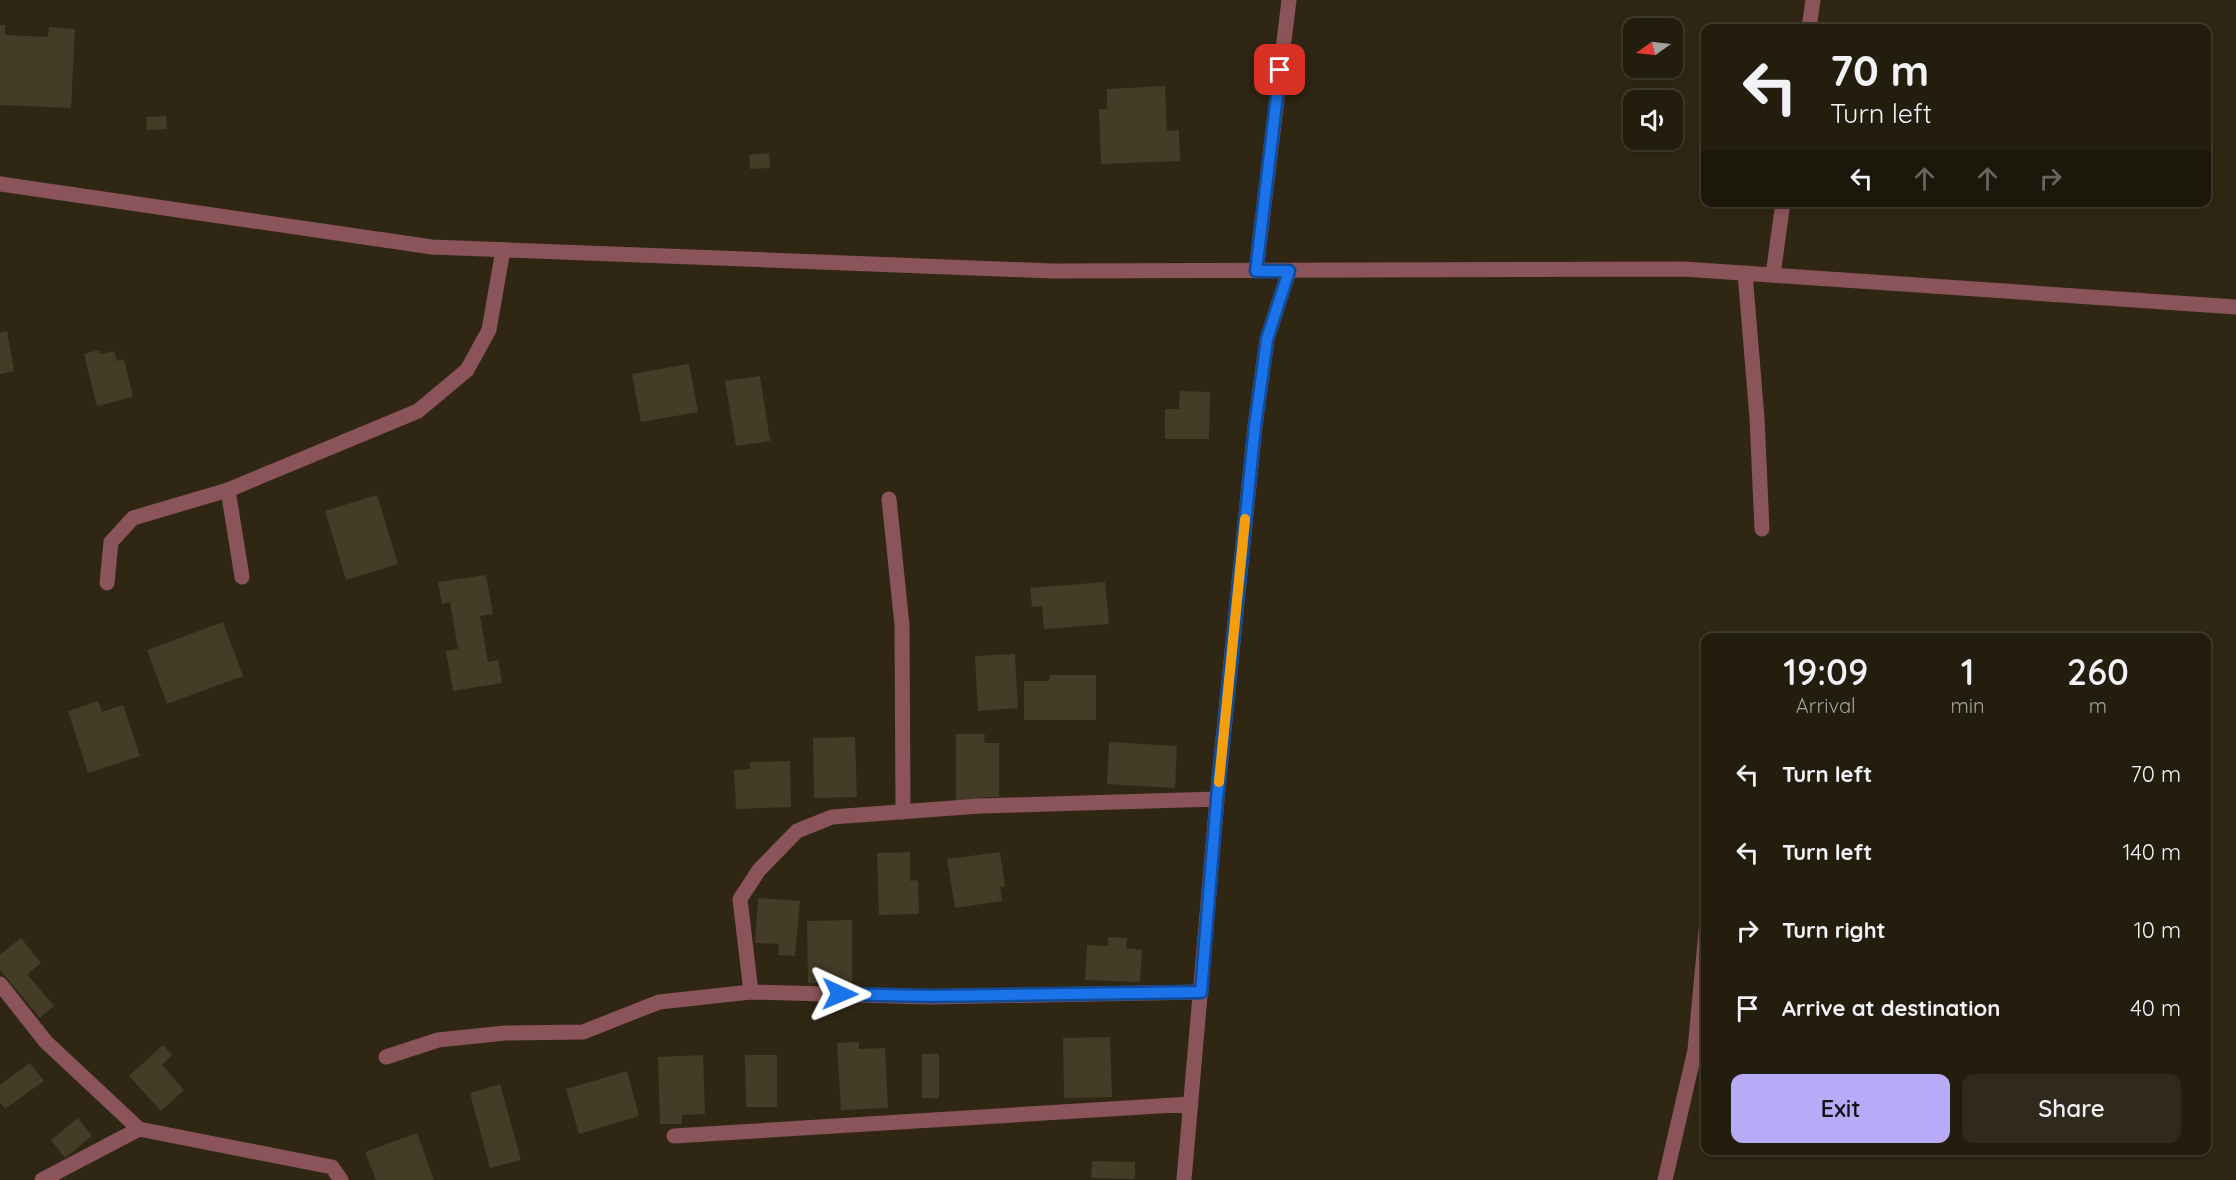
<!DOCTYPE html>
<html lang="en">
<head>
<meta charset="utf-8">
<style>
	body { margin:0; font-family:Quicksand,sans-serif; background:#2f2a1c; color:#f1f3f6; height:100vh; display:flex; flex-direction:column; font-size:22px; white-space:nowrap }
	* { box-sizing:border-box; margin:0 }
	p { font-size:20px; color:#a3a29e }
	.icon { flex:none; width:33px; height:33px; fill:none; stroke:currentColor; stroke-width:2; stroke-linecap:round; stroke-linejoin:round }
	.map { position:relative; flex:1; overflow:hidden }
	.sheet { position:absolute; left:1701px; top:633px; width:510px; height:522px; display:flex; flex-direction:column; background:#231d0e; border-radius:12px; box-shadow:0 3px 9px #0003,0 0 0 2px #403b2e }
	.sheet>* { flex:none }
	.guide { position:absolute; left:1701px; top:24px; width:510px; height:183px; border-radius:12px; box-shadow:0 3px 9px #0003,0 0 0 2px #403b2e; background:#231d0e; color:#f1f3f6; overflow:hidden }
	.needle { width:39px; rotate:256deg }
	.controls { position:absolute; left:1623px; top:18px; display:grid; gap:12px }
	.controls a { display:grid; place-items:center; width:60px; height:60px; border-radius:12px; background:#231d0e; box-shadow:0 3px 9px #0003,0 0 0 2px #403b2e; font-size:30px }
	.pin { position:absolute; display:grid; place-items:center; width:51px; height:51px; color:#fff; margin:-26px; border-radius:12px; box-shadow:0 3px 9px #0006 }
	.me { position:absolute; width:66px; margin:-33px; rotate:91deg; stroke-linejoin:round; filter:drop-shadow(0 0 4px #0008) }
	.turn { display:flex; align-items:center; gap:21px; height:126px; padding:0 30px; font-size:27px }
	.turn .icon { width:78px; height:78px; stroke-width:2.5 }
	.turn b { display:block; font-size:42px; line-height:51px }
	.lanes { display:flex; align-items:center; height:57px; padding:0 30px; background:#0003; justify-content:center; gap:30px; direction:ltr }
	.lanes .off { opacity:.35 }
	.eta { display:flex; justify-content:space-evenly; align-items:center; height:102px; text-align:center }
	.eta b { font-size:36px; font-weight:600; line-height:42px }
	.button { display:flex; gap:12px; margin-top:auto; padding:12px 30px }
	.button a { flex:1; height:69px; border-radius:12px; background:#b7abf8; color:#111; font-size:24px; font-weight:600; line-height:69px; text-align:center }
	.button a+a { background:#2f2a1c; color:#f1f3f6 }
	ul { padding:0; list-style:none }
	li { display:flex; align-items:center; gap:18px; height:78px; padding:0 30px }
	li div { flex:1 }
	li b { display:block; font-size:22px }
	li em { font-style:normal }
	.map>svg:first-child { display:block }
</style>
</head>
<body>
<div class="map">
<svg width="2236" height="1180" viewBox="0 0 2236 1180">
	<rect width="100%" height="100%" fill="#2f2713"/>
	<!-- building -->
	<path fill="#453c27" d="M0 25H5V35L48 37 49 27 75 29 71 108 0 105Z
		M1165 86 1167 131 1179 130 1180 161 1101 164 1099 109H1107V89Z
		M166 116 167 129 147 130 146 117Z
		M769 153 770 168 750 169 749 155Z
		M7 331 14 371 0 374V333Z
		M99 350 100 354 114 351 117 361 124 359 133 397 97 406 84 354Z
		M689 364 698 412 641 422 632 374Z
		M760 376 770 441 736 446 725 381Z
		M1180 391 1210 392 1209 439H1165V409H1179Z
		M377 495 398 564 346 580 325 511Z
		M486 575 493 614 480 616 488 662 498 660 502 683 453 691 446 651 458 649 450 602 442 604 438 582Z
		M1105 582 1109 624 1044 629 1042 606 1032 607 1030 588Z
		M223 622 243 676 167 704 147 650Z
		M1015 654 1018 708 978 711 975 656Z
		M1050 675H1096V720H1024V681H1049Z
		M98 701 102 712 123 705 140 756 88 773 68 711Z
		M956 734H985L984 743H999V797H983V803H956Z
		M855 737 857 797 814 798 813 738Z
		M1109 742 1177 746 1175 788 1107 784Z
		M790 761 791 807 736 809 734 770 750 769V762Z
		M910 852V881L918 880 919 914 879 915 877 853Z
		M1000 852 1005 886 1000 887 1002 901 955 908 947 859Z
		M758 898 800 901 795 956 778 955 779 944 755 943Z
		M852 920V982L808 983 807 921Z
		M1108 937 1127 938 1126 948 1142 950 1140 982 1085 980 1087 945 1108 946Z
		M21 938 41 963 27 974 54 1006 40 1018 0 970V955Z
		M1110 1037 1112 1097 1064 1098 1063 1038Z
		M859 1042V1049L885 1048 888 1108 841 1110 837 1043Z
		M163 1045 172 1055 162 1065 184 1090 161 1111 129 1076Z
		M922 1054H939V1098H922Z
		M703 1055 705 1114 682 1115V1124H660L658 1057Z
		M745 1055H777V1107H746Z
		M30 1063 44 1081 5 1109 0 1102V1085Z
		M627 1071 639 1116 579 1134 566 1089Z
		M500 1084 521 1160 490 1168 470 1093Z
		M78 1118 92 1136 65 1158 51 1140Z
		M417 1133 434 1180H376L365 1152Z
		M1092 1161 1135 1162V1179L1091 1178Z"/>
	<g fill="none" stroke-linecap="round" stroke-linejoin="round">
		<!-- minor -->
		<path stroke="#8b545b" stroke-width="15" d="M1809 28 1813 0
			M0 184 432 247 1052 271 1684 269 2236 307
			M1256 271 1289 0
			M1745 273 1757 418 1762 529
			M1773 275 1783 202
			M228 490 242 577
			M889 499 902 625 903 812
			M107 583 111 542 133 518 228 490 418 411 467 370 489 330 503 250
			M0 984 46 1042 139 1129 332 1167 341 1180
			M751 992 740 899 759 870 797 831 832 817 980 806 1217 799
			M386 1057 438 1040 505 1033 583 1032 659 1002 751 992 929 997 1201 992
			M674 1136 1191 1104
			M42 1180 139 1129
			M1184 1180 1217 799 1255 426 1267 339 1289 271
			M1665 1180 1695 1050 1706 931"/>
	</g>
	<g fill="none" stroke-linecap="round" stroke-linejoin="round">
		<defs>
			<path id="route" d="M840 994 929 996 1201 992 1217 799 1255 426 1267 339 1289 271H1256L1280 70"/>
		</defs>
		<!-- route casing -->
		<use href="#route" stroke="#114b97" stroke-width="15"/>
		<!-- route -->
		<use href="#route" stroke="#1a73e8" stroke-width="10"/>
		<!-- slow -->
		<path stroke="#f59e0b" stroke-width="10" d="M1219 782 1245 519"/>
	</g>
</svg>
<div class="controls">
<a><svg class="needle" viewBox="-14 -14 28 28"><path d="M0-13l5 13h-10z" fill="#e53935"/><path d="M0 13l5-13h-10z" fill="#a3a29e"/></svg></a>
<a><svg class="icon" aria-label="sound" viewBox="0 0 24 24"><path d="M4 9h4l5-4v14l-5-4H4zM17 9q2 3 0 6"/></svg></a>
</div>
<div class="pin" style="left:1280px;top:70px;background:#d93025"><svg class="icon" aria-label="arrive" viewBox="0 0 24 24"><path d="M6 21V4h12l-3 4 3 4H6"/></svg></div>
<svg class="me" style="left:840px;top:994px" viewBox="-20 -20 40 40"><path d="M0-17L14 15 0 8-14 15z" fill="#1a73e8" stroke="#fff" stroke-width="4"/></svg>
<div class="guide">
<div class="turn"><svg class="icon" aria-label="left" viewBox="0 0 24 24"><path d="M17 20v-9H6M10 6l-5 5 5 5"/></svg><div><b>70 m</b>Turn left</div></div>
<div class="lanes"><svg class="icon" aria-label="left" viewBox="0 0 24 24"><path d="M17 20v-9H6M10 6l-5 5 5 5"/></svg><svg class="icon off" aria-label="ahead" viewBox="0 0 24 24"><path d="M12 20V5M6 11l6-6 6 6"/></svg><svg class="icon off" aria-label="ahead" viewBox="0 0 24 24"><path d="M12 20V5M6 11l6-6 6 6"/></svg><svg class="icon off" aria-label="right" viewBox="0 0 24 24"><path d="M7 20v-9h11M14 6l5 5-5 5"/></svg></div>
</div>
<section class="sheet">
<div class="eta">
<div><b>19:09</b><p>Arrival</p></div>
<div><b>1</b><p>min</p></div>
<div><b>260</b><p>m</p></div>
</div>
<ul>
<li><svg class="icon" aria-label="left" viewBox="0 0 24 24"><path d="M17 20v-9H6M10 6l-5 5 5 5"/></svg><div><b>Turn left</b></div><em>70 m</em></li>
<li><svg class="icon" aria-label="left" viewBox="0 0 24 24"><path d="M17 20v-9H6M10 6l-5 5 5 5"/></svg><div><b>Turn left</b></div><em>140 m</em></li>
<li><svg class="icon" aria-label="right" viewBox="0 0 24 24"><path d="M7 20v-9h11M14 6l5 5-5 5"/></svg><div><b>Turn right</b></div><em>10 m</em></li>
<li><svg class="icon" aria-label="arrive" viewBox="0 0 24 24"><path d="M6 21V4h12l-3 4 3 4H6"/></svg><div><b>Arrive at destination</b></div><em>40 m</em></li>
</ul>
<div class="button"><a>Exit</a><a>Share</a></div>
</section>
</div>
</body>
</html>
